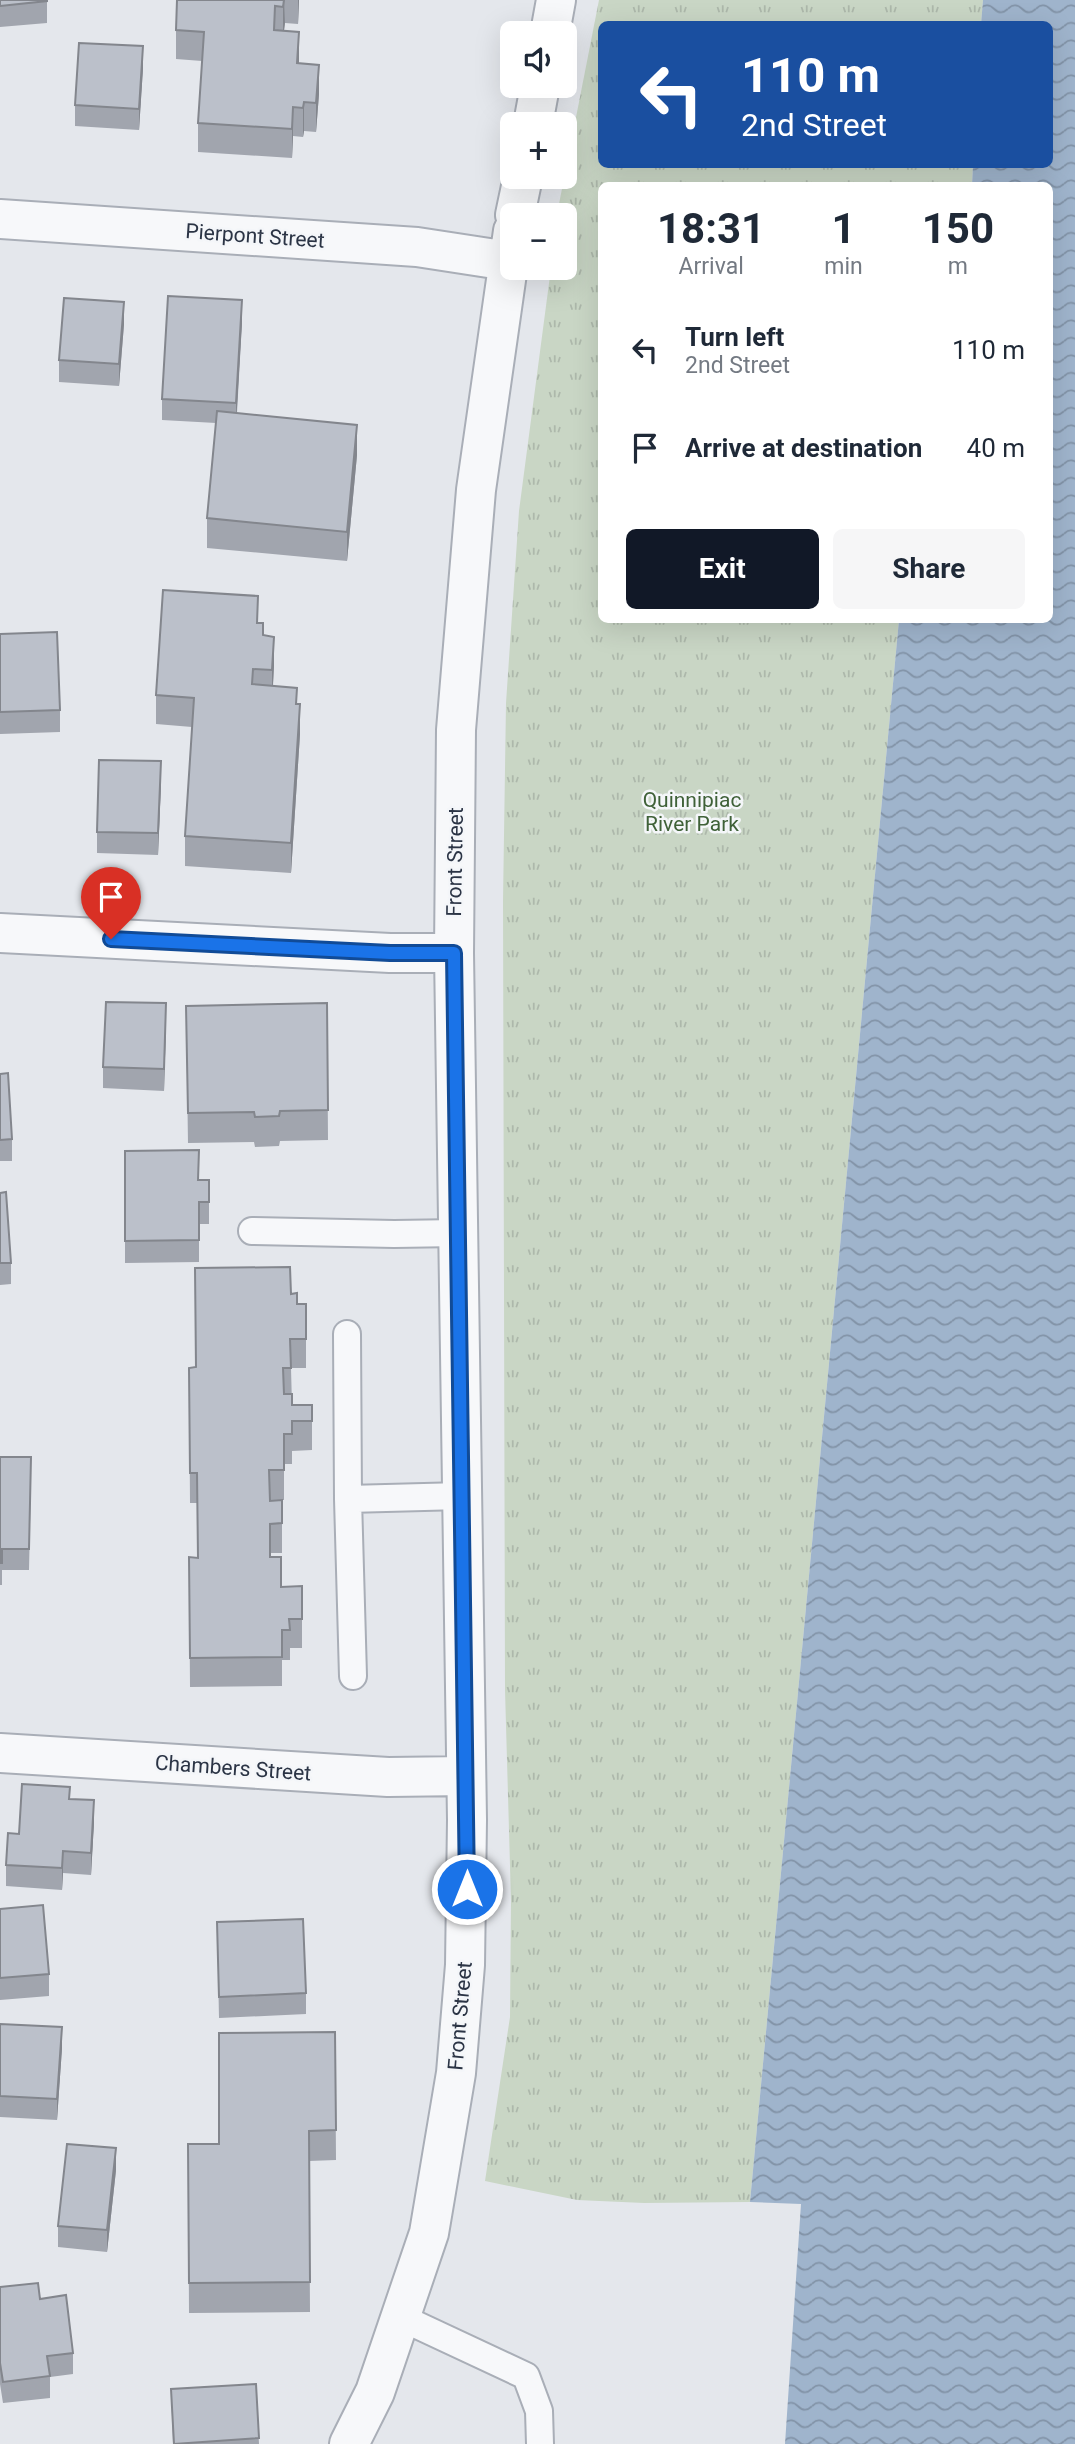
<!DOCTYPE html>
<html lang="en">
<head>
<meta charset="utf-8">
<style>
	body { margin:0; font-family:Roboto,sans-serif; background:#f6f6f7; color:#1f2937; height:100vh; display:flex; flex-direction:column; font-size:26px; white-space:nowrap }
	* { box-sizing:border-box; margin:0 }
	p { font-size:23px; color:#747a83 }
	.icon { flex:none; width:38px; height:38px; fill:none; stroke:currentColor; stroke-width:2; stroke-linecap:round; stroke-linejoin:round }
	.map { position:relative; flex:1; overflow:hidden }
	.side { position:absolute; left:598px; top:182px; width:455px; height:441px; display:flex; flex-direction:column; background:#fff; border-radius:10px; box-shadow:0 7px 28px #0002 }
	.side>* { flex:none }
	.top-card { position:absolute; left:598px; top:21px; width:455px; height:147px; border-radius:10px; box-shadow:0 7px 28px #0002; background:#1a4fa0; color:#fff; overflow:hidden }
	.tools { position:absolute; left:500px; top:21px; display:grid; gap:14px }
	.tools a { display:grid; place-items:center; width:77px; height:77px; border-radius:10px; background:#fff; box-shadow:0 7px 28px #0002; font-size:35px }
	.pin { position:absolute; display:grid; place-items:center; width:60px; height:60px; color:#fff; margin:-72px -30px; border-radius:50% 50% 50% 0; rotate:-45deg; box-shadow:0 0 7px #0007 }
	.pin .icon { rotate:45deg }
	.me { position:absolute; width:77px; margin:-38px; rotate:0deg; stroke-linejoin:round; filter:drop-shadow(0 0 5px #0008) }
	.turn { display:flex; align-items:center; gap:24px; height:147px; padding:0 28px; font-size:32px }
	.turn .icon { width:91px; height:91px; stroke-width:2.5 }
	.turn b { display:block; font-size:49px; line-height:60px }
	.eta { display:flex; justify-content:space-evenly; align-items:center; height:119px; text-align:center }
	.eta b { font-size:42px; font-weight:700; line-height:49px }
	.primary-button { display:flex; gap:14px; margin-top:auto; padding:14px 28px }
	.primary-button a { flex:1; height:80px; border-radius:10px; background:#111827; color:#fff; font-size:28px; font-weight:700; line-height:80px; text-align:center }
	.primary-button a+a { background:#f6f6f7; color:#1f2937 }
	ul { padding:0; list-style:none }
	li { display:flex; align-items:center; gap:21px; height:98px; padding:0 28px }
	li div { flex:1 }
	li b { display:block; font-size:26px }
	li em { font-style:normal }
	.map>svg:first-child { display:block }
</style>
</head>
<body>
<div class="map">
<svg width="1075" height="2444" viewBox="0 0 1075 2444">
	<defs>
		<pattern id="grass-tufts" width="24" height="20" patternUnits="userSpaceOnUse" patternTransform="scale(1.75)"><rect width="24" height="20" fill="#c9d6c5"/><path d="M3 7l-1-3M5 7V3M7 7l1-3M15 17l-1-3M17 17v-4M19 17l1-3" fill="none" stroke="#adb8ab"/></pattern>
		<pattern id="water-waves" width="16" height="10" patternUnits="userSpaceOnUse" patternTransform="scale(1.75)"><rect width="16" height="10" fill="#9fb4cc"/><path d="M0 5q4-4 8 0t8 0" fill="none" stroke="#8293a7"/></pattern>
	</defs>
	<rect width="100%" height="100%" fill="#e4e7ec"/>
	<!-- grass -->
	<path fill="url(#grass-tufts)" d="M599 0H983L981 24H602V164L973 165 972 185 602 186V620H899L750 2202 644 2203 577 2200 485 2181 510 2017 511 1901 505 1690 503 901 506 703 519 511 551 268H565V215H558L559 204Z"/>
	<!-- water -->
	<path fill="url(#water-waves)" d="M983 0H1075V2444H785L801 2204 750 2202 899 620H1050V186L972 185 973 165 1050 164V24H981Z"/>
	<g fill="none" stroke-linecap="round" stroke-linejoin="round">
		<defs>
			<path id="service" d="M252 1231 394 1234 459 1233
				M347 1334 348 1499 353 1676
				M348 1499 462 1496
				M402 2318 526 2376 539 2411 540 2444"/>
			<path id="minor" d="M550 33 556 0
				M533 124 540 86
				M515 215 523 177
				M0 219 417 247 508 261
				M0 933 390 953H454
				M0 1753 388 1777 466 1776
				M349 2444 375 2392 429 2233 456 2073 465 1965 467 1820 454 953 456 730 476 490 513 231"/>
		</defs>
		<!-- service casing -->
		<use href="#service" stroke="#a9aeb7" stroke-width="30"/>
		<!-- minor casing -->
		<use href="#minor" stroke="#a9aeb7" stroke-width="42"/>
		<!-- service -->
		<use href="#service" stroke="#f7f8fa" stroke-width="26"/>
		<!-- minor -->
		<use href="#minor" stroke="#f7f8fa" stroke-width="38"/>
	</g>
	<!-- wall -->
	<path fill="#a1a5ae" d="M0 0 47 1V23L0 27Z
		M177 0H299L298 24 285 23 284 31 299 64 319 94 316 132 304 131 303 137 293 136 292 158 198 152V123L202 61 176 59V30Z
		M143 68 139 130 75 126V105Z
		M242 322 237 413 357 455 347 561 207 548V518L216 423 162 420V399Z
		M124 324 119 386 59 382V360Z
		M258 623 274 666 273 686 297 704 300 734 291 873 185 866V836L192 727 156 724V695Z
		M0 634 60 710V732L0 734Z
		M161 782 158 855 97 853V832Z
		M327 1003 328 1140 280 1141 279 1146 255 1147 254 1142 188 1143 186 1006Z
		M166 1024 164 1091 103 1088V1067Z
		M0 1074 12 1139V1161H0Z
		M125 1151 199 1180H209V1224H199V1262L125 1263Z
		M0 1193 11 1263V1284L0 1285Z
		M291 1294 297 1304H306V1368H291L292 1405H312V1450L292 1451V1464H284V1500H270V1501L282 1500V1553H270V1557L281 1587 302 1586V1648H290V1660H282V1686L190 1687 189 1557 198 1558 197 1503H190L189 1368 196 1367Z
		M0 1457 31 1479 29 1570H2V1585H0Z
		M70 1800 94 1822 91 1875 63 1873 62 1890 6 1886V1865L19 1834Z
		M0 1909 49 1974V1996L0 2000Z
		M217 1922 306 1993V2014L219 2018Z
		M0 2024 62 2048 57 2120 0 2117Z
		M335 2032 336 2160 309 2161 310 2312 189 2313 188 2144H219Z
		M116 2170 107 2252 58 2247V2226Z
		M0 2287 40 2299 73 2353V2374L50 2377V2398L3 2403 0 2384Z
		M256 2384 259 2444H173L171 2389Z"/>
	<!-- shaded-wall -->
	<path fill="#83868d" d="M284 0 285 23 283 37V7Z
		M298 0H299L298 24Z
		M299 32V62L297 93V63Z
		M143 46V68L139 130V109Z
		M319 65V94L316 132V103Z
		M304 102V131L303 137V108Z
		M293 107V136L292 158V129Z
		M242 300V322L236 424V403Z
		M124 302V324L119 386V364Z
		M357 425V455L347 561V532Z
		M274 637V666L272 700V670Z
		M300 704V734L291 873V843Z
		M161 761V782L158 855V833Z
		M166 1003V1024L164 1091V1069Z
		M94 1800V1822L91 1875V1853Z
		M63 1851V1873L62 1890V1868Z
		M62 2027V2048L57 2120V2099Z
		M116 2148V2170L107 2252V2230Z"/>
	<!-- building -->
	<path fill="#bbc0ca" stroke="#83868d" stroke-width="2" d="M0 0H47V1L0 6Z
		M177 0H284L283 7 275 6 274 30 299 32 297 63 319 65 316 103 304 102 303 108 293 107 292 129 198 123 204 32 176 30Z
		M79 43 143 46 139 109 75 105Z
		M168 296 242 300 236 403 162 399Z
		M64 298 124 302 119 364 59 360Z
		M217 411 357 425 347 532 207 518Z
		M163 590 258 596 257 623H263V635L274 637 272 670 253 669 252 684 297 688 296 704H300L291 843 185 836 194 698 156 695Z
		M57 632 60 710 0 712V634Z
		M99 760 161 761 158 833 97 832Z
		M106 1002 166 1003 164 1069 103 1067Z
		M327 1003 328 1110 280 1111 279 1116 255 1117 254 1112 188 1113 186 1006Z
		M8 1073 12 1139 0 1140V1074Z
		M199 1150 198 1180H209V1202H199V1240L125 1241V1151Z
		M6 1192 11 1263H0V1193Z
		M290 1267 291 1294 297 1293V1304H306V1339H290L291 1368H283L284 1394H292V1405H312V1421H292V1434H284V1470H269L270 1501 282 1500V1523L270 1524V1557H281V1587L302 1586V1619H289L290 1630H282V1657L190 1658 189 1557 198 1558 197 1473H190L189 1368 196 1367 195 1268Z
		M0 1457H31L29 1549H2V1563H0Z
		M22 1784 70 1787 69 1799 94 1800 91 1853 63 1851 62 1868 6 1865 8 1833 19 1834Z
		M43 1905 49 1974 0 1978V1909Z
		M303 1919 306 1993 219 1997 217 1922Z
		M0 2024 62 2027 57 2099 0 2096Z
		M335 2032 336 2130 309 2131 310 2282 189 2283 188 2144H219V2033Z
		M67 2144 116 2148 107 2230 58 2226Z
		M38 2283 40 2299 66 2295 73 2353 47 2356 50 2376 3 2382 0 2363V2287Z
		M256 2384 259 2438 174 2444 171 2389Z"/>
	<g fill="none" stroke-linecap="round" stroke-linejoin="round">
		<defs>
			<path id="route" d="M111 939 390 953H454L467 1889"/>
		</defs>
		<!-- route casing -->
		<use href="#route" stroke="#114b97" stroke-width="18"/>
		<!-- route -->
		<use href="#route" stroke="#1a73e8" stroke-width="12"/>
	</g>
	<g text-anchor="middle" stroke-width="5" stroke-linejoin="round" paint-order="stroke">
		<!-- street labels -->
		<g font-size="21" fill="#2b3445" stroke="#f4f6f9">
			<text transform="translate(255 236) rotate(4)" y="7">Pierpont Street</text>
			<text transform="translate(455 862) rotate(-89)" y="7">Front Street</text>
			<text transform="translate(233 1768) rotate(4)" y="7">Chambers Street</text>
			<text transform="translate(460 2016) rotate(-85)" y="7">Front Street</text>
		</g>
		<!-- park labels -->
		<g font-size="21" fill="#3f6138" stroke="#f4f6f9">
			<text x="692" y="807">Quinnipiac<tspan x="692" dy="24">River Park</tspan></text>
		</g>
	</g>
</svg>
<div class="tools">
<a><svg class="icon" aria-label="sound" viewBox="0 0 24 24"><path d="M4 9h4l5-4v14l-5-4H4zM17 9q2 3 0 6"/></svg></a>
<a>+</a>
<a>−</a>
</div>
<div class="pin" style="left:111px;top:939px;background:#d93025"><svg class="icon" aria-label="arrive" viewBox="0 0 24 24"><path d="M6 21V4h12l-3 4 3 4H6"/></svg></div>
<svg class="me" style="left:467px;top:1889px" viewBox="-20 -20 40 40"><circle r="17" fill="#1a73e8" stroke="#fff" stroke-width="3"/><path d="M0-11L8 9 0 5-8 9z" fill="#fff"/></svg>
<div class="top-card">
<div class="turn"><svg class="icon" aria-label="left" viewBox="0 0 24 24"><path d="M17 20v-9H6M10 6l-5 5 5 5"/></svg><div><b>110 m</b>2nd Street</div></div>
</div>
<section class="side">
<div class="eta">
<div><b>18:31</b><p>Arrival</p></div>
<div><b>1</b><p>min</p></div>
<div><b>150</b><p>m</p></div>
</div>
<ul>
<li><svg class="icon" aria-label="left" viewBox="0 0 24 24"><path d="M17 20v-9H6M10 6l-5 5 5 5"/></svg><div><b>Turn left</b><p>2nd Street</p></div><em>110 m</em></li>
<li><svg class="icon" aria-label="arrive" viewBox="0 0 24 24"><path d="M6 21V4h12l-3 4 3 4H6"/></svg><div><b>Arrive at destination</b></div><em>40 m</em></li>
</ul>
<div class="primary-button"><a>Exit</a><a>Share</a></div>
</section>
</div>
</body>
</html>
